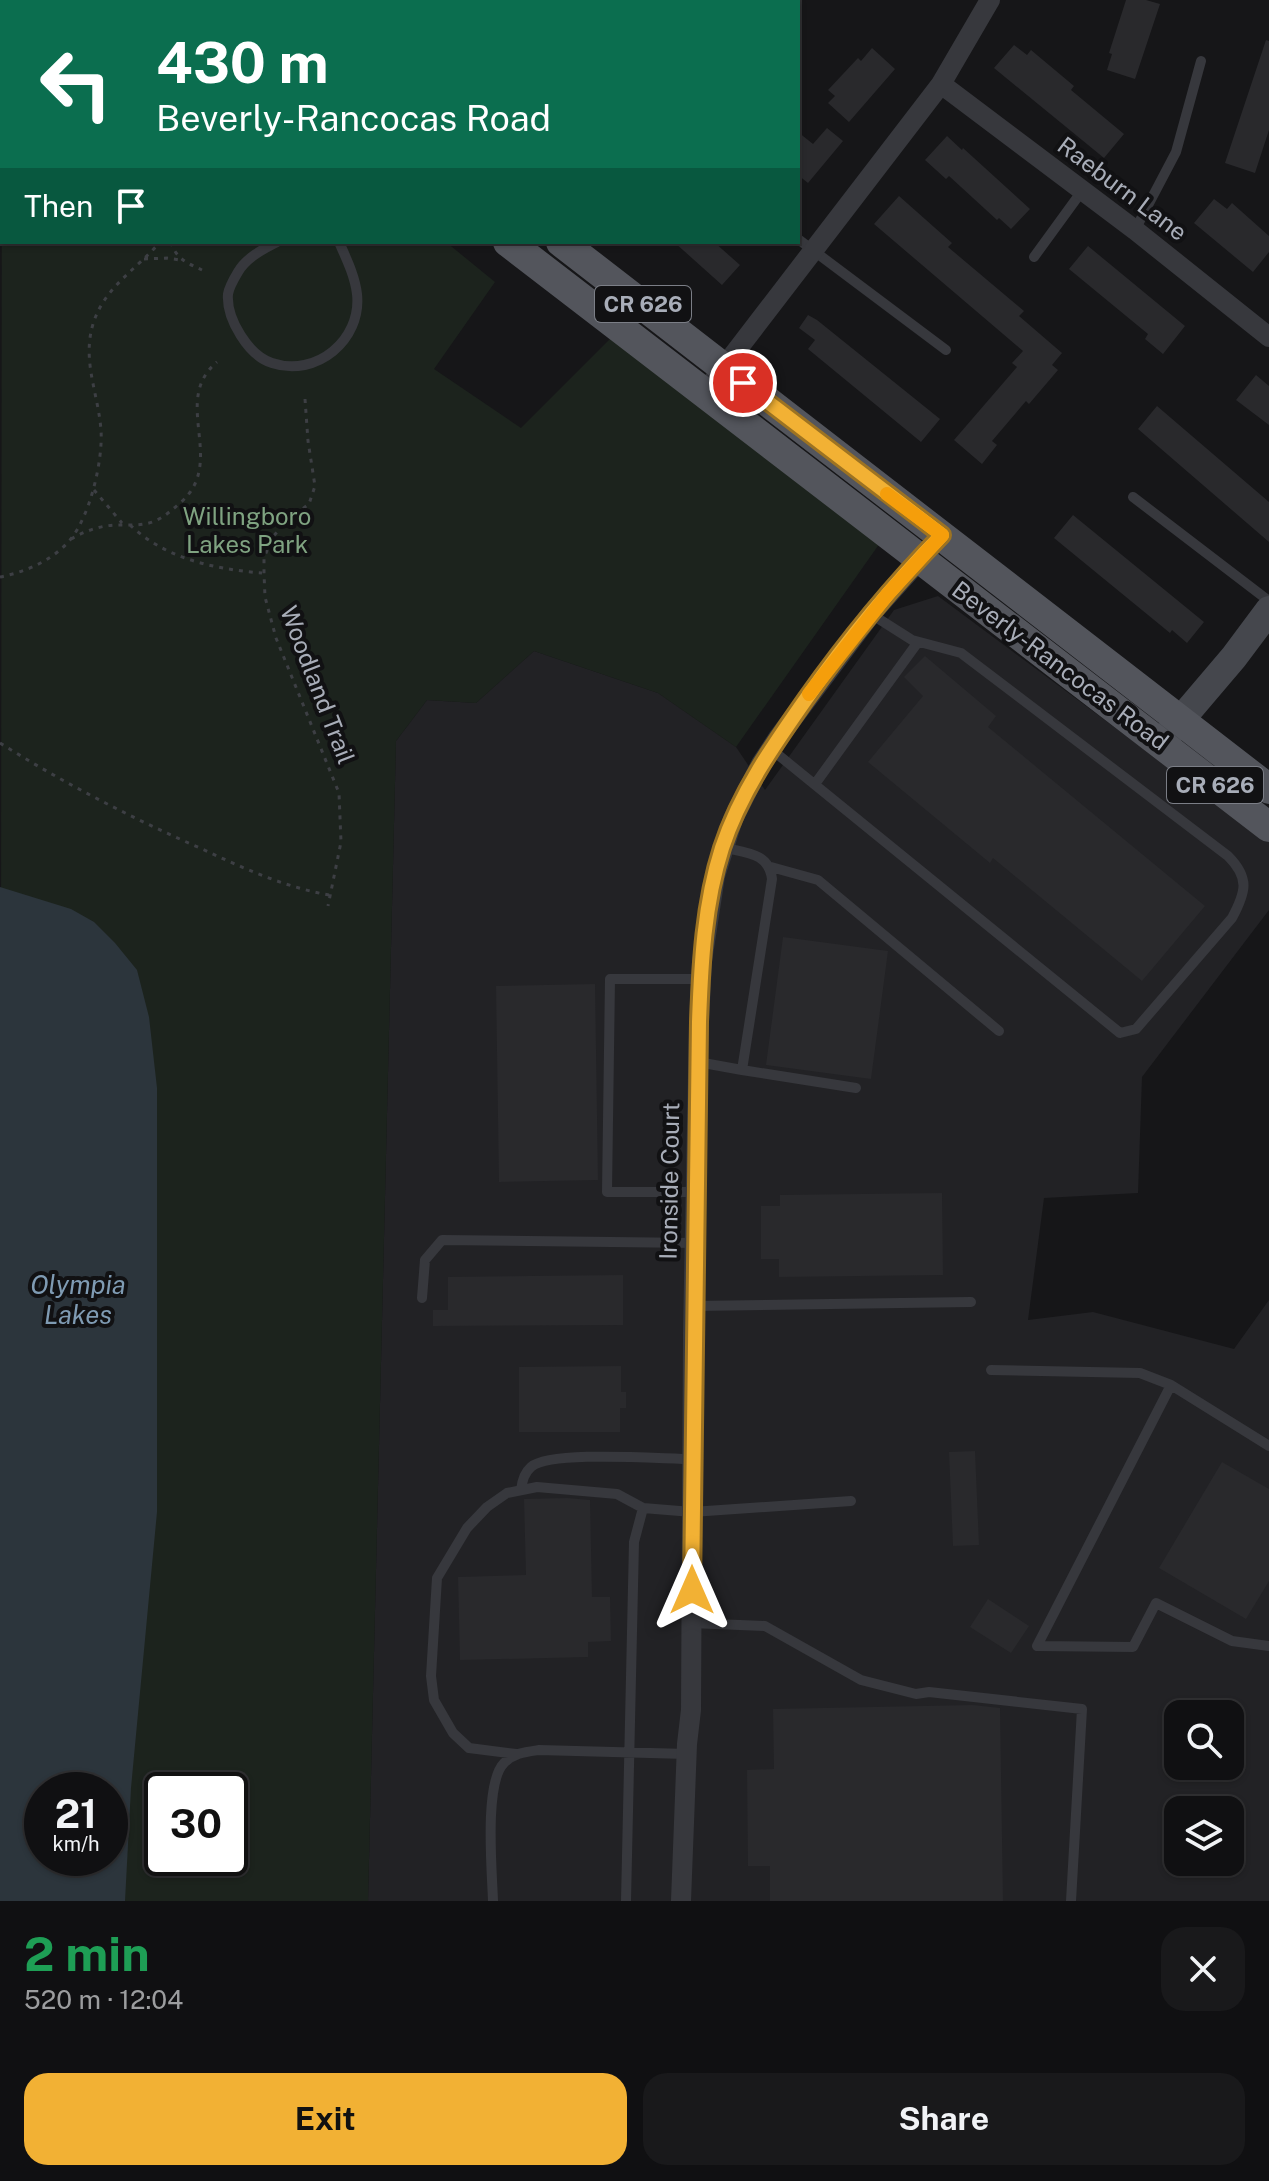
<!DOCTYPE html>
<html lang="en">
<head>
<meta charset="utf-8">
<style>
	body { margin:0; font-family:"Public Sans",sans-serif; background:#19191b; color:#f1f3f6; height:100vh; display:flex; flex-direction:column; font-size:30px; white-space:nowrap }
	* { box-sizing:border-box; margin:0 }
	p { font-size:26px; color:#9c9d9f }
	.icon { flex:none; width:44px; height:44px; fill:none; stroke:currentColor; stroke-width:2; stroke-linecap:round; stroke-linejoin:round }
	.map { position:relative; height:1901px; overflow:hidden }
	.drawer { display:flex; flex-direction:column; background:#101012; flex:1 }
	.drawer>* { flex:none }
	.top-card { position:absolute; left:0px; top:0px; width:800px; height:244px; box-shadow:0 2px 6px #0004,0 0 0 2px #303032; background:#0b6e4f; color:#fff; overflow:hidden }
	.fabs { position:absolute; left:1164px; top:1700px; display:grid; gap:16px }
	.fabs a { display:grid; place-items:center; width:80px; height:80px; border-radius:16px; background:#101012; box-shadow:0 2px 6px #0004,0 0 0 2px #303032; font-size:40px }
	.speed { position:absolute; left:24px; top:1772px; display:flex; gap:16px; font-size:40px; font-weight:700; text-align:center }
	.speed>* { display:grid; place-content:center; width:104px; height:104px; border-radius:50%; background:#101012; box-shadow:0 2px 6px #0004,0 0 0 2px #303032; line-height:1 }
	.speed small { font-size:20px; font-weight:400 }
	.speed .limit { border:4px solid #111; border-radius:12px; background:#fff; color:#111 }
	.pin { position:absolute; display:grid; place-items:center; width:68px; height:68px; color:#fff; margin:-34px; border:4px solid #fff; border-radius:50%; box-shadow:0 2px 8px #0007 }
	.me { position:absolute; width:88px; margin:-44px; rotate:0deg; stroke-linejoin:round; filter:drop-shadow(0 0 6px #0008) }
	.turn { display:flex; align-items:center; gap:28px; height:168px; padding:0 24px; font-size:36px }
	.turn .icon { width:104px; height:104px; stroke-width:2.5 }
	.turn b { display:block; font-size:56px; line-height:68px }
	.then { display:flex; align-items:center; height:76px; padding:0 24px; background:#0003; gap:16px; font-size:30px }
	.round { display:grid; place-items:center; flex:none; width:84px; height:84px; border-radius:24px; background:#19191b }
	.overview { display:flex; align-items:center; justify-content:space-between; height:136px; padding:0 24px }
	h1 { font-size:48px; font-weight:700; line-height:60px; color:#1e9e55 }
	.cta { display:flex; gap:16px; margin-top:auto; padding:16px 24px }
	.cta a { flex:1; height:92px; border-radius:24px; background:#f2b134; color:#111; font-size:32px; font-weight:700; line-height:92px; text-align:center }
	.cta a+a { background:#19191b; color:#f1f3f6 }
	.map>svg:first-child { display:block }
</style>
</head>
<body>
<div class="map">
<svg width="1269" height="1901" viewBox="0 0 1269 1901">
	<rect width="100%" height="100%" fill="#161618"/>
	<!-- built -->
	<path fill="#222225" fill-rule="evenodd" d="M938 596 1269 842V910L1142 1077 1138 1193 1044 1198 1028 1320 1093 1312 1234 1349 1269 1300V1901H368L396 741 427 700 476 703 534 651 658 693 736 747 765 790 894 610ZM1178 1714H1230V1766H1178ZM1178 1810H1230V1862H1178Z"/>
	<!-- green -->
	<path fill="#1c231d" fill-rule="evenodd" d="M2 7V242H446L495 282 434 369 521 428 614 335 880 543 736 747 658 693 534 651 476 703 427 700 396 741 368 1901H0ZM42 1790H110V1858H42ZM162 1790H230V1858H162Z"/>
	<!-- water -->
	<path fill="#2c353c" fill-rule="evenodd" d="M0 887 71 909 94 922 115 943 137 970 149 1017 157 1088V1512L131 1788 125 1901H0ZM42 1790H110V1858H42Z"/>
	<!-- building -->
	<path fill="#29292c" d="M1126 0H1146L1160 4 1135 79 1107 70 1112 54 1109 53Z
		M1266 40 1269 41V130L1255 173 1225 163Z
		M1014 45 1027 55 1031 50 1074 86 1071 90 1124 134 1104 158 994 68Z
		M872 48 895 69 849 122 828 103 835 96 828 90 858 58 861 61Z
		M827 128 843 141 808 183 798 175V132L813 144Z
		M947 136 962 150 963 148 1030 209 1011 229 999 218 997 220 949 176 946 179 925 160Z
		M899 196 952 243 948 247 1024 311 1019 316 1062 353 1052 365 1058 370 1029 404 1026 401 992 441 997 445 982 464 954 440 1017 367 1012 363 1023 351 874 224Z
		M1214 199 1227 209 1232 203 1269 236V252L1253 272 1194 223Z
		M674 242H714L740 265 722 285Z
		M1088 246 1185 326 1163 354 1145 339 1148 334 1069 269Z
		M808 315 817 320 940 419 921 442 808 349 815 340 799 328Z
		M1256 375 1269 386V425L1236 400Z
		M1157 406 1269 502V542L1138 429Z
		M1073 515 1204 622 1187 643 1172 630 1170 633 1054 538Z
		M925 656 996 716 988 727 1205 906 1142 981 993 858 990 863 868 762 923 696 904 677Z
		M783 937 888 951 871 1079 766 1065Z
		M595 984 598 1180 499 1182 496 986Z
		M942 1193 943 1275 779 1277V1259H761V1206H780V1195Z
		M623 1275V1325L433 1326V1310H448V1277Z
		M621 1366V1392H626V1408H620V1432H519V1367Z
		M975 1451 979 1545 953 1546 949 1452Z
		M1222 1462 1269 1489V1581L1246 1619 1159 1568Z
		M567 1498 590 1500 592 1597H610L611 1641 588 1642V1657L460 1660 458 1577 526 1575 524 1499Z
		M988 1599 1029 1626 1011 1653 970 1627Z
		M973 1705 1000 1708 1003 1901H770V1866H748L747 1770 774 1769 773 1709Z"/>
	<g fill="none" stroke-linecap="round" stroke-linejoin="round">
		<!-- path -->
		<path stroke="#3d3f44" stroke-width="3" stroke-dasharray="4 6" stroke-linecap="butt" d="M0 89 2 87
			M171 242C176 259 187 263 202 270
			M144 259 167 258 180 260
			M305 399 308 441 315 486 309 504 287 520 272 538 264 558V573L265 597 276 638 339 793 341 842 328 906
			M94 490 122 523
			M130 525C166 559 214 569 262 573
			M71 539C85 531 101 525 118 525 130 525 143 526 155 521 164 517 172 510 180 503 228 462 170 401 217 362
			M0 577C25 572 52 561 70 540 90 516 103 461 101 430 98 392 81 359 94 321 106 286 137 269 160 242
			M0 743C65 784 132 818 202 849 243 868 284 887 329 895"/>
		<!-- lane -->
		<path stroke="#37383d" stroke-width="10" d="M322 0 323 2
			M310 2 311 0
			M410 2 411 0
			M1135 230 1176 152 1201 61
			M798 239 946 350
			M277 242C263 249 246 258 238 272 235 277 229 288 228 294 226 319 249 356 272 363 316 378 362 340 357 294 355 276 346 258 339 242
			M1034 257 1082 191
			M1133 497 1269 601
			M771 749 1120 1033 1136 1029 1232 918C1246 892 1250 878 1228 856L961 653 912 640 871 614
			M815 784 918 642
			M771 867 818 880 999 1031
			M698 1062 742 1070 772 879C769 852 745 853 722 847
			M742 1070 856 1088
			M696 1192H607L610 979H701
			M422 1298 425 1260 442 1240 695 1243
			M694 1306 971 1302
			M991 1370 1140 1373 1171 1385
			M1269 1446 1171 1385 1037 1646 1133 1647 1156 1603 1232 1641 1269 1646
			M521 1490C522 1481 524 1473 531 1467 551 1450 662 1459 693 1459
			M691 1623 765 1626 861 1680 916 1694 929 1692 1082 1709 1071 1901
			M516 1754 469 1748 453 1733 434 1700 431 1676 437 1578 467 1528 487 1507 507 1493 537 1487 617 1494 643 1508 692 1512 851 1501
			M493 1901C492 1871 484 1783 504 1763 514 1753 525 1752 539 1750L687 1754
			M626 1901 634 1542 643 1508"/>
		<!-- street -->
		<path stroke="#37383d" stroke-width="20" d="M482 2V0
			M941 84 1135 230 1269 337
			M704 393 941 84 990 0
			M681 1901 687 1744 691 1710 693 1333 699 1022 702 961 715 876 733 819 761 764 778 738 871 614 942 535"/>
		<!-- secondary -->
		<path stroke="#45474d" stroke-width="28" d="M1166 737 1234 657 1269 610"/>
		<!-- primary -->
		<path stroke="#53555c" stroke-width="30" d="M195 0 198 2
			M245 0 248 2
			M508 242 1269 827
			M561 242 1269 789"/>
	</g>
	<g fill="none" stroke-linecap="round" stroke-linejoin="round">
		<defs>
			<path id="route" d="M692 1590 699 1022C701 964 704 904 722 848 740 793 773 746 806 699 847 641 892 586 942 535L743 383"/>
		</defs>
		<!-- route casing -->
		<use href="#route" stroke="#9d7322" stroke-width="20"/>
		<!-- route -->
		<use href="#route" stroke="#f2b134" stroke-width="14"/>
		<!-- slow -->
		<path stroke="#f59e0b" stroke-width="14" d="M809 694 887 595 942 535 887 494"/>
	</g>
	<g text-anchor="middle" stroke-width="8" stroke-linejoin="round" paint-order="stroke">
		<!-- shield labels -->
		<g fill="#111113" stroke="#7b7e86" stroke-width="2">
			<rect x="595" y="286" width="96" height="36" rx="6"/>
			<rect x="1167" y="767" width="96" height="36" rx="6"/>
		</g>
		<g font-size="22" font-weight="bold" fill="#a8adb8">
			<text x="643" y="312">CR 626</text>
			<text x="1215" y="793">CR 626</text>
		</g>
		<!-- street labels -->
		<g font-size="24" fill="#a8adb8" stroke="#111113">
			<text transform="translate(1122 189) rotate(37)" y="8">Raeburn Lane</text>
			<text transform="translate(1060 666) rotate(37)" y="8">Beverly-Rancocas Road</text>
			<text transform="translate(317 685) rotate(69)" y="8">Woodland Trail</text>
			<text transform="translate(670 1181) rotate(-89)" y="8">Ironside Court</text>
		</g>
		<!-- park labels -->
		<g font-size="24" fill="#7fa381" stroke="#111113">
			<text x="247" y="525">Willingboro<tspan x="247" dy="28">Lakes Park</tspan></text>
		</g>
		<!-- water labels -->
		<g font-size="26" font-style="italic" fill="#7f9bb3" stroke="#111113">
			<text x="78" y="1294">Olympia<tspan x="78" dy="30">Lakes</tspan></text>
		</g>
	</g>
</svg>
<div class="fabs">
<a><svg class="icon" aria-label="search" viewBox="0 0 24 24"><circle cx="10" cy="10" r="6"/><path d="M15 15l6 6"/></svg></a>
<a><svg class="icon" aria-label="layers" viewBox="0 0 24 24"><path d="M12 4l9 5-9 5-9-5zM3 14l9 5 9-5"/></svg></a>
</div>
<div class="speed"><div>21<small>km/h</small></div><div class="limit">30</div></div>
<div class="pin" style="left:743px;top:383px;background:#d93025"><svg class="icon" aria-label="arrive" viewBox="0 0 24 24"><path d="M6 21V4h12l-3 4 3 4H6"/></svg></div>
<svg class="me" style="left:692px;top:1590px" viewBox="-20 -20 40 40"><path d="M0-17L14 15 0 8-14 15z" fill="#f2b134" stroke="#fff" stroke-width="4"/></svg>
<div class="top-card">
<div class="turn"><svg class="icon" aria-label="left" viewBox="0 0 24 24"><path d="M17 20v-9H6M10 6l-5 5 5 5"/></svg><div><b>430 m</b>Beverly-Rancocas Road</div></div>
<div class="then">Then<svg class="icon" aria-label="arrive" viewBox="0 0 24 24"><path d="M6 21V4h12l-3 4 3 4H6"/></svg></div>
</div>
</div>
<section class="drawer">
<div class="overview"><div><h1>2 min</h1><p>520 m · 12:04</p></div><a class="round"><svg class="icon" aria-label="close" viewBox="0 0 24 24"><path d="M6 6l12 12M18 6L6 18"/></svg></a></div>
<div class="cta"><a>Exit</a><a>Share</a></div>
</section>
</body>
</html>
